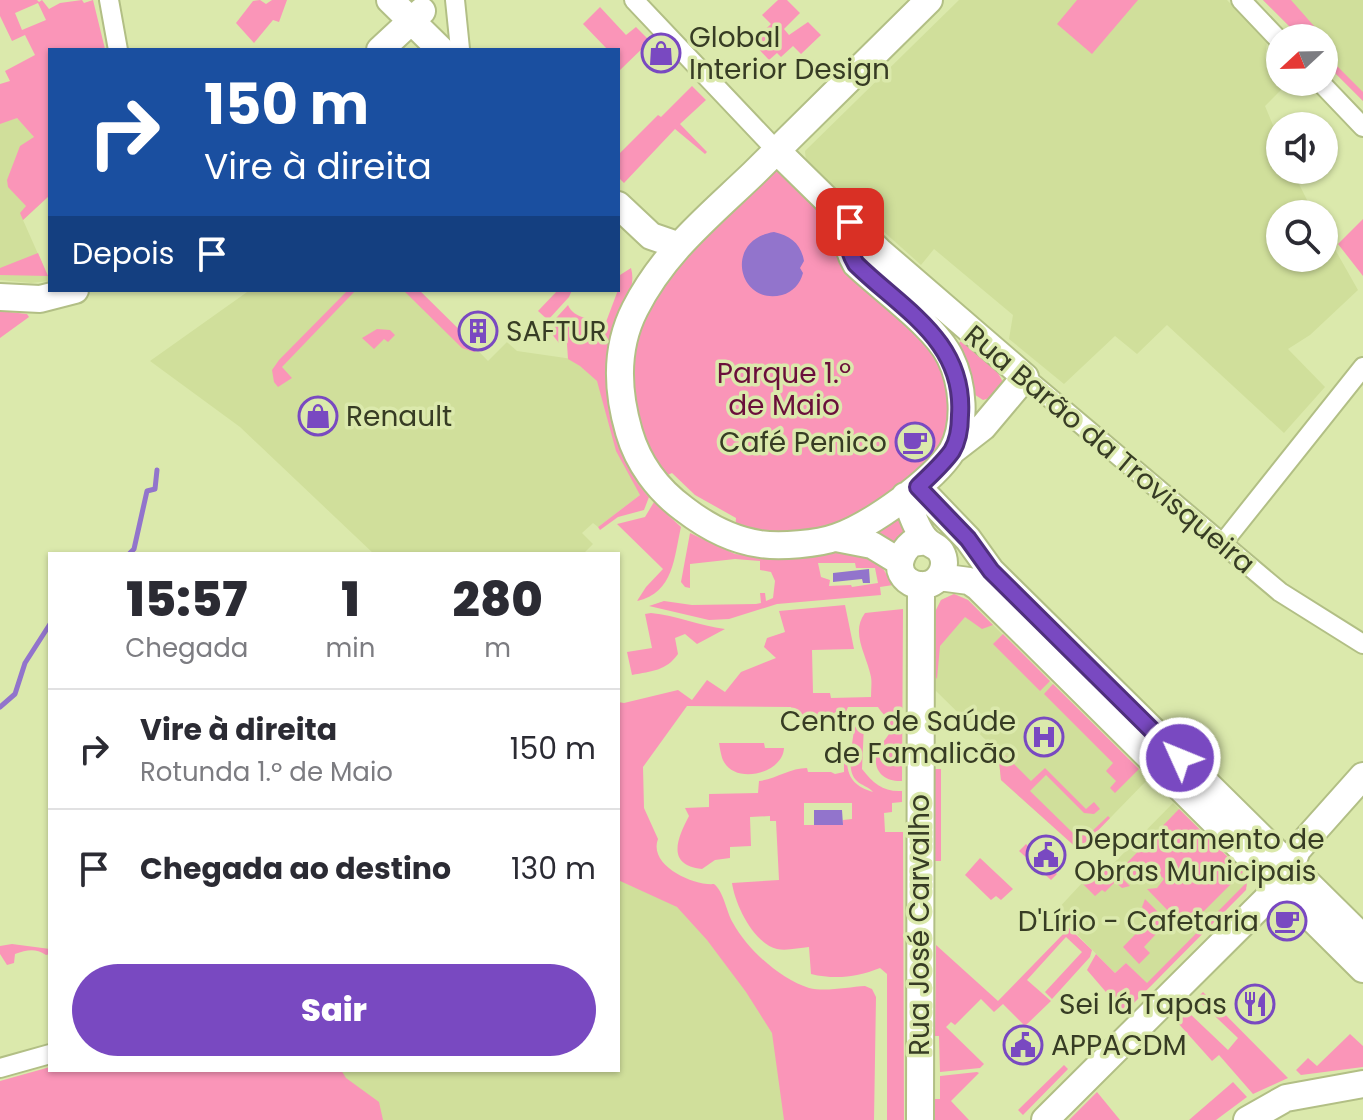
<!DOCTYPE html>
<html lang="pt">
<head>
<meta charset="utf-8">
<style>
	body { margin:0; font-family:Poppins,sans-serif; background:#f2f2f3; color:#2b2b33; height:100vh; display:flex; flex-direction:column; font-size:30px; white-space:nowrap }
	* { box-sizing:border-box; margin:0 }
	p { font-size:26px; color:#7c7c81 }
	.icon { flex:none; width:44px; height:44px; fill:none; stroke:currentColor; stroke-width:2; stroke-linecap:round; stroke-linejoin:round }
	.map { position:relative; flex:1; overflow:hidden }
	.sheet { position:absolute; left:48px; top:552px; width:572px; height:520px; display:flex; flex-direction:column; background:#fff; border-radius:0px; box-shadow:0 2px 6px #0004 }
	.sheet>* { flex:none }
	.hud { position:absolute; left:48px; top:48px; width:572px; height:244px; border-radius:0px; box-shadow:0 2px 6px #0004; background:#1a4fa0; color:#fff; overflow:hidden }
	.needle { width:52px; rotate:248deg }
	.controls { position:absolute; left:1266px; top:24px; display:grid; gap:16px }
	.controls a { display:grid; place-items:center; width:72px; height:72px; border-radius:50%; background:#fff; box-shadow:0 2px 6px #0004; font-size:40px }
	.pin { position:absolute; display:grid; place-items:center; width:68px; height:68px; color:#fff; margin:-34px; border-radius:16px; box-shadow:0 4px 12px #0006 }
	.me { position:absolute; width:88px; margin:-44px; rotate:314deg; stroke-linejoin:round; filter:drop-shadow(0 0 6px #0008) }
	.turn { display:flex; align-items:center; gap:28px; height:168px; padding:0 24px; font-size:36px }
	.turn .icon { width:104px; height:104px; stroke-width:2.5 }
	.turn b { display:block; font-size:56px; line-height:68px }
	.then { display:flex; align-items:center; height:76px; padding:0 24px; background:#0003; gap:16px; font-size:30px }
	.eta { display:flex; justify-content:space-evenly; align-items:center; height:136px; text-align:center }
	.eta b { font-size:48px; font-weight:800; line-height:56px }
	.action { display:flex; gap:16px; margin-top:auto; padding:16px 24px }
	.action a { flex:1; height:92px; border-radius:48px; background:#7949c1; color:#fff; font-size:32px; font-weight:800; line-height:92px; text-align:center }
	ul { padding:0; list-style:none }
	li { display:flex; align-items:center; gap:24px; height:120px; padding:0 24px; border-top:2px solid #e1e1e2 }
	li div { flex:1 }
	li b { display:block; font-size:30px }
	li em { font-style:normal }
	.map>svg:first-child { display:block }
</style>
</head>
<body>
<div class="map">
<svg width="1363" height="1120" viewBox="0 0 1363 1120">
	<rect width="100%" height="100%" fill="#dbe9ac"/>
	<!-- built -->
	<path fill="#d0df9b" d="M959 0H1227L1267 42 1265 58 1280 74V82H1289L1265 106 1280 142V170H1292L1314 214H1280V258H1324V230L1358 290 1310 335 1288 349 1325 387 1284 433 1167 325 1137 354 1115 336 1064 384 1009 339 1013 315 934 249 921 265 806 162 805 151Z
		M1263 0H1363V101L1324 62V38H1301Z
		M0 101 28 129 50 158V195L23 220 50 281 31 283 0 280Z
		M250 290H419L488 361 507 342 517 351 607 364 609 405 620 450 644 492 598 527 593 523 582 533 593 544 583 554H374L240 427 150 361Z
		M954 594 968 600 1148 779 1079 850 1001 780 998 752 935 690 934 614 941 600Z
		M1173 803 1243 872 1247 886 1150 987 1126 963 1115 973 1055 912 1096 868 1108 869Z
		M618 860 780 989 819 1120H355L329 1070H618Z"/>
	<!-- green -->
	<path fill="#fa95b8" fill-rule="evenodd" d="M0 0H37L39 2 42 0 49 9 60 3 82 0 84 3 93 0 105 49 50 50V195L23 220 20 213 26 206 8 187 7 180 20 146 34 137 17 118 0 124V84L10 81 5 71 35 55 25 35 12 41 0 16ZM38 3 46 20 22 30 15 13Z
		M260 0 266 4 272 0H287L279 22 273 20 254 43 236 23 253 1Z
		M778 0H787L800 13 784 29 789 35 808 22 821 35 801 54 793 46 781 57 777 53 769 60 755 45 756 38 771 24 762 15Z
		M1077 0H1138L1092 54 1057 24Z
		M1263 0H1291L1321 34 1316 38H1301Z
		M600 7 626 35 636 27 650 41 618 72V50H608L583 24Z
		M1325 54 1363 92V101L1324 62Z
		M692 86 706 100 680 124 707 152 705 154 675 129 624 183 618 177V155L658 115 661 117Z
		M775 170 783 171 842 224 950 369 949 438 920 475 835 532 735 533 736 518 695 495 672 473 659 479 646 462 625 356 668 267Z
		M1363 219V276L1338 244Z
		M38 253 48 276 0 275V268Z
		M631 268C637 289 622 308 615 326 595 379 610 455 649 497L644 510 618 517 600 530 598 527 640 495 616 451 597 381 580 366 568 359 567 344 559 343 547 328 568 305C574 319 592 319 606 322L618 290 620 275Z
		M348 290H356L282 367 292 378 278 387 274 382 272 370 279 360Z
		M403 290H419L479 349 474 352 462 348Z
		M558 290H572L569 297 548 320 538 311Z
		M0 311 27 314 29 317 0 338Z
		M377 329 390 330 395 335 388 342 384 339 374 349 362 338Z
		M962 340 998 373 1003 382C999 394 995 397 983 400L969 391 955 347Z
		M654 502 681 527C674 557 674 593 637 601L646 587 663 569 617 524 645 517Z
		M896 508 913 532 891 550 869 526Z
		M690 533 735 554 776 558 846 550 861 551 879 562 893 585 880 587 881 595 777 604 729 619 709 620 649 606 664 601 692 605 756 604 761 603 760 593H765L766 601 773 598 775 581 771 572 760 570V561L735 559 690 564V588L685 587 681 582ZM818 563H855L856 568H875L878 583 852 587 851 585 829 586 830 580 821 577Z
		M954 594 968 600 993 625 982 629 965 617 940 646 937 679 935 676 934 614 941 600Z
		M845 605 854 649 812 650 813 693H830L831 698 871 697C871 690 872 683 871 677 867 655 850 633 865 613L903 609 902 781C881 782 869 766 880 747 883 741 890 735 891 729 892 721 882 714 878 707H848L845 714 792 716 791 707 687 706 643 767 644 808 658 839C648 865 693 886 714 884 724 892 726 911 733 923 747 949 780 979 809 988 825 992 849 987 865 986L872 989 876 997 874 1120H784L772 1033 746 992 707 940 677 907 618 880V702L624 703 678 690 692 700 707 680 725 692 741 672 776 658 764 647 767 638 785 632 779 611Z
		M651 613C676 615 700 626 725 629L697 644 685 634 675 638 678 654C666 671 652 671 632 675L627 652 652 648 645 614Z
		M1003 634 1050 681 1040 691 993 644Z
		M1053 684 1139 769 1115 793 1110 788 1116 781 1106 771 1113 763 1044 694Z
		M858 723 864 725 862 769C874 784 883 792 902 791V802L892 803V812L884 813 885 832H903L904 1120H887V974L880 968C857 977 836 980 811 974L809 947C799 948 786 951 777 949 753 943 735 904 732 883L779 880 776 821H770V816L750 817 751 846 730 847V858L715 860 702 869C666 865 677 839 689 816L685 808 709 807V794L758 793 759 781C776 779 790 768 807 768L808 772H831L835 774 844 772V763L847 762C848 780 857 787 873 792 868 786 862 786 857 781 845 771 853 743 854 729ZM804 803H852V819L843 820 842 825H804Z
		M719 743H764L765 748H784C783 773 737 785 724 762 721 757 720 748 719 743Z
		M1000 750 1031 781 1045 768 1086 809 1094 802 1100 809 1094 814 1084 813 1046 775 1030 791 1074 834 1087 836 1108 816 1110 818 1079 850 1001 780 998 752Z
		M935 769H941V861H935Z
		M1179 809 1243 872 1191 924 1182 913 1176 919 1147 889 1157 888 1164 879 1152 867 1143 873 1142 884 1124 866Z
		M1026 844 1057 874 1051 880 1019 851Z
		M980 858 1013 889 1001 900 996 896 991 900 965 875Z
		M1110 866 1130 886 1122 888 1115 882 1105 892 1102 890 1095 896 1082 883 1096 868 1108 869Z
		M1247 882 1246 890 1124 1013 1087 970 1096 954 1115 973 1126 963 1147 983Z
		M1145 899 1169 923 1159 932 1152 918 1142 907Z
		M1149 920 1156 934 1144 947 1150 953 1139 964 1123 947Z
		M1069 928 1092 950 1090 957 1052 999 1045 992 1082 952 1066 937 1027 980 1051 1001 1025 1026 1003 1004 994 1012 981 999 955 1025 951 1022 946 1027 984 1064 980 1068 940 1072 939 1036H935L936 945 998 1001Z
		M12 944 50 949V954L46 955C35 948 27 950 15 954L14 963 7 965 0 954V946Z
		M1203 992 1288 1078 1253 1094 1219 1055 1212 1061 1169 1013 1178 1006 1183 1011H1187L1228 1050 1238 1038 1199 1001 1198 997Z
		M1350 1034 1363 1046V1067L1301 1075 1296 1070 1308 1058 1317 1066Z
		M1064 1065 1068 1069 1023 1115 1018 1110Z
		M50 1067V1070H341L346 1078 379 1102 383 1120H0V1081Z
		M977 1072 979 1073 951 1101 969 1120H916V1099H940V1076Z
		M1233 1082 1247 1097 1216 1120H1189Z
		M1097 1092 1120 1120H1069Z"/>
	<!-- water -->
	<path fill="#9274cc" d="M774 232C791 236 801 244 804 261L800 268 803 273C800 284 793 292 782 295 738 306 723 240 774 232Z
		M869 569 870 583H863L862 579 833 582V573Z
		M814 810H842L843 825H814Z"/>
	<g fill="none" stroke-linecap="round" stroke-linejoin="round">
		<!-- stream -->
		<path stroke="#9274cc" stroke-width="5" d="M129 554 134 549 147 491 155 489 157 470
			M0 707 15 694 25 663 50 624"/>
		<defs>
			<path id="street" d="M109 0 118 50
				M455 0 460 49
				M634 0 776 150
				M1241 0 1280 41
				M1320 82 1363 127
				M1025 377 1280 592 1363 644
				M1222 544 1363 367
				M0 1068 50 1054"/>
			<path id="secondary" d="M390 0 441 50
				M380 50 422 11
				M776 150 879 251 1025 377 983 427 952 451
				M618 205 651 236 677 245
				M850 222C847 239 847 249 856 264 882 289 935 326 950 357 963 383 967 424 952 451 933 481 871 525 837 537 818 544 780 547 760 544 731 540 706 526 684 509 658 490 638 463 629 432 617 391 615 348 635 309 664 252 708 217 753 174 812 116 870 58 929 0
				M0 297 40 299 75 290
				M918 487 968 539 991 571 1363 938
				M905 496C910 509 917 532 927 541 932 546 937 546 941 552 949 566 940 583 925 585 919 586 912 584 907 580 894 569 901 552 912 543L927 541
				M836 538 872 545 900 562
				M939 577 969 581 978 587 1363 969
				M920 1120 921 585
				M1045 1120 1266 900 1291 867 1297 850 1363 776
				M1247 1120 1286 1098 1363 1084"/>
		</defs>
		<!-- street casing -->
		<use href="#street" stroke="#b2bf85" stroke-width="22"/>
		<!-- secondary casing -->
		<use href="#secondary" stroke="#b2bf85" stroke-width="30"/>
		<!-- street -->
		<use href="#street" stroke="#fff" stroke-width="18"/>
		<!-- secondary -->
		<use href="#secondary" stroke="#fff" stroke-width="26"/>
	</g>
	<g fill="none" stroke-linecap="round" stroke-linejoin="round">
		<defs>
			<path id="route" d="M850 222C847 239 847 249 856 264 903 310 965 341 960 415 960 426 958 441 952 451 943 464 929 476 918 487L968 539 991 571 1180 758"/>
		</defs>
		<!-- route casing -->
		<use href="#route" stroke="#4f2f7d" stroke-width="20"/>
		<!-- route -->
		<use href="#route" stroke="#7949c1" stroke-width="14"/>
	</g>
	<!-- icons -->
	<defs>
		<symbol id="shop-ring" viewBox="-11 -11 22 22"><circle r="9.5" fill="#dbe9ac" stroke="#7949c1" stroke-width="1.5"/><path d="M-5-2.5h2.3a2.7 3.5 0 0 1 5.4 0H5L5.5 6h-11ZM-1.5-2.5h3a1.5 2.3 0 0 0-3 0Z" fill="#7949c1"/></symbol>
		<symbol id="building-ring" viewBox="-11 -11 22 22"><circle r="9.5" fill="#dbe9ac" stroke="#7949c1" stroke-width="1.5"/><path d="M-4-6H4V6H1V3H-1V6H-4ZM-2.5-4.3h1.7v1.8h-1.7ZM.8-4.3h1.7v1.8H.8ZM-2.5-1h1.7V.8h-1.7ZM.8-1h1.7V.8H.8Z" fill="#7949c1"/></symbol>
		<symbol id="cafe-ring" viewBox="-11 -11 22 22"><circle r="9.5" fill="#dbe9ac" stroke="#7949c1" stroke-width="1.5"/><path d="M-5.5-4.5H6V0H3Q3 3.5 0 3.5H-2.5Q-5.5 3.5-5.5 0ZM3-3.2v2h1.7v-2ZM-6 4.5H4V6H-6Z" fill="#7949c1"/></symbol>
		<symbol id="hospital-ring" viewBox="-11 -11 22 22"><circle r="9.5" fill="#dbe9ac" stroke="#7949c1" stroke-width="1.5"/><path d="M-5-5h3v3.5h4V-5h3V5h-3V1.5h-4V5h-3Z" fill="#7949c1"/></symbol>
		<symbol id="civic-ring" viewBox="-11 -11 22 22"><circle r="9.5" fill="#dbe9ac" stroke="#7949c1" stroke-width="1.5"/><path d="M-.6-6.5H3V-4.5H.6V-3L4-1V1h2V6H-6V1h2V-1L-.6-3ZM-1.2 2.5V6h2.4V2.5Z" fill="#7949c1"/></symbol>
		<symbol id="restaurant-ring" viewBox="-11 -11 22 22"><circle r="9.5" fill="#dbe9ac" stroke="#7949c1" stroke-width="1.5"/><path d="M-5-6h1v4h1v-4h1v4h1v-4h1v5L-1.5 .5V6h-2V.5L-5-1ZM5-6V6H3V1.5H1.5Q1.5-4 5-6Z" fill="#7949c1"/></symbol>
	</defs>
	<g fill-rule="evenodd">
		<use href="#shop-ring" x="639" y="31" width="44" height="44"/>
		<use href="#building-ring" x="456" y="309" width="44" height="44"/>
		<use href="#shop-ring" x="296" y="394" width="44" height="44"/>
		<use href="#cafe-ring" x="893" y="420" width="44" height="44"/>
		<use href="#hospital-ring" x="1022" y="715" width="44" height="44"/>
		<use href="#civic-ring" x="1024" y="833" width="44" height="44"/>
		<use href="#cafe-ring" x="1265" y="899" width="44" height="44"/>
		<use href="#restaurant-ring" x="1233" y="982" width="44" height="44"/>
		<use href="#civic-ring" x="1001" y="1023" width="44" height="44"/>
	</g>
	<g text-anchor="middle" stroke-width="7" stroke-linejoin="round" paint-order="stroke">
		<!-- poi labels -->
		<g font-size="28" fill="#373c24" stroke="#dbe9ac" text-anchor="start">
			<text x="689" y="47">Global<tspan x="689" dy="32">Interior Design</tspan></text>
			<text x="506" y="341">SAFTUR</text>
			<text x="346" y="426">Renault</text>
			<text x="887" y="452" text-anchor="end">Café Penico</text>
			<text x="1016" y="731" text-anchor="end">Centro de Saúde<tspan x="1016" dy="32">de Famalicão</tspan></text>
			<text x="1074" y="849">Departamento de<tspan x="1074" dy="32">Obras Municipais</tspan></text>
			<text x="1259" y="931" text-anchor="end">D'Lírio - Cafetaria</text>
			<text x="1227" y="1014" text-anchor="end">Sei lá Tapas</text>
			<text x="1051" y="1055">APPACDM</text>
		</g>
		<!-- park labels -->
		<g font-size="28" fill="#6a0f3a" stroke="#dbe9ac">
			<text x="784" y="383">Parque 1.º<tspan x="784" dy="32">de Maio</tspan></text>
		</g>
		<!-- street labels -->
		<g font-size="28" fill="#373c24" stroke="#dbe9ac">
			<text transform="translate(1110 449) rotate(40)" y="10">Rua Barão da Trovisqueira</text>
			<text transform="translate(919 925) rotate(-90)" y="10">Rua José Carvalho</text>
		</g>
	</g>
</svg>
<div class="controls">
<a><svg class="needle" viewBox="-14 -14 28 28"><path d="M0-13l5 13h-10z" fill="#e53935"/><path d="M0 13l5-13h-10z" fill="#7c7c81"/></svg></a>
<a><svg class="icon" aria-label="sound" viewBox="0 0 24 24"><path d="M4 9h4l5-4v14l-5-4H4zM17 9q2 3 0 6"/></svg></a>
<a><svg class="icon" aria-label="search" viewBox="0 0 24 24"><circle cx="10" cy="10" r="6"/><path d="M15 15l6 6"/></svg></a>
</div>
<div class="pin" style="left:850px;top:222px;background:#d93025"><svg class="icon" aria-label="arrive" viewBox="0 0 24 24"><path d="M6 21V4h12l-3 4 3 4H6"/></svg></div>
<svg class="me" style="left:1180px;top:758px" viewBox="-20 -20 40 40"><circle r="17" fill="#7949c1" stroke="#fff" stroke-width="3"/><path d="M0-11L8 9 0 5-8 9z" fill="#fff"/></svg>
<div class="hud">
<div class="turn"><svg class="icon" aria-label="right" viewBox="0 0 24 24"><path d="M7 20v-9h11M14 6l5 5-5 5"/></svg><div><b>150 m</b>Vire à direita</div></div>
<div class="then">Depois<svg class="icon" aria-label="arrive" viewBox="0 0 24 24"><path d="M6 21V4h12l-3 4 3 4H6"/></svg></div>
</div>
<section class="sheet">
<div class="eta">
<div><b>15:57</b><p>Chegada</p></div>
<div><b>1</b><p>min</p></div>
<div><b>280</b><p>m</p></div>
</div>
<ul>
<li><svg class="icon" aria-label="right" viewBox="0 0 24 24"><path d="M7 20v-9h11M14 6l5 5-5 5"/></svg><div><b>Vire à direita</b><p>Rotunda 1.º de Maio</p></div><em>150 m</em></li>
<li><svg class="icon" aria-label="arrive" viewBox="0 0 24 24"><path d="M6 21V4h12l-3 4 3 4H6"/></svg><div><b>Chegada ao destino</b></div><em>130 m</em></li>
</ul>
<div class="action"><a>Sair</a></div>
</section>
</div>
</body>
</html>
